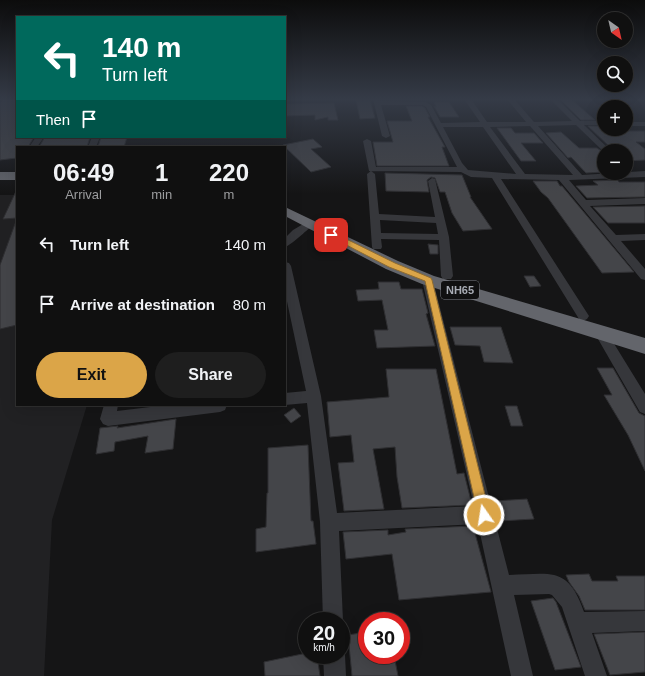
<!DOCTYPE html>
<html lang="en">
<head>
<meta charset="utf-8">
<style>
	body { margin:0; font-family:Arial,sans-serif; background:#1e1e1e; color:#f1f3f6; height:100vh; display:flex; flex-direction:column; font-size:15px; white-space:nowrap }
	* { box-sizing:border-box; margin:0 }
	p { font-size:13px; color:#9c9d9f }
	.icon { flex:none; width:22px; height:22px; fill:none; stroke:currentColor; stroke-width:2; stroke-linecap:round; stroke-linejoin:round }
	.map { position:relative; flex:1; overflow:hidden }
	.sheet { position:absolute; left:16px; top:146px; width:270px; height:260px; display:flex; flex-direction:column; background:#101010; border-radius:0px; box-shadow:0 4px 16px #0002,0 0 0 1px #303030 }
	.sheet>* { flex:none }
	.banner { position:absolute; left:16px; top:16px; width:270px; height:122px; border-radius:0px; box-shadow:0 4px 16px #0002,0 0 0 1px #303030; background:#00695c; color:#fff; overflow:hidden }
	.needle { width:26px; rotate:146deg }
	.tools { position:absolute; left:597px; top:12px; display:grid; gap:8px }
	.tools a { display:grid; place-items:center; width:36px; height:36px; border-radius:50%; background:#101010; box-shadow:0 4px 16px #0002,0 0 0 1px #303030; font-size:20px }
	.speed { position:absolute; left:298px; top:612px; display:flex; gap:8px; font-size:20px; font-weight:700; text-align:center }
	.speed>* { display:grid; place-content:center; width:52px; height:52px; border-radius:50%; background:#101010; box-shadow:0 4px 16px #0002,0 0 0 1px #303030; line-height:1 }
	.speed small { font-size:10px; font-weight:400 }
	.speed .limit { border:6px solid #d22; background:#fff; color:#111 }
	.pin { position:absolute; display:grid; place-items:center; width:34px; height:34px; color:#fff; margin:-17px; border-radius:8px; box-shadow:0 2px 6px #0006 }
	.me { position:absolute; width:44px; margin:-22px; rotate:347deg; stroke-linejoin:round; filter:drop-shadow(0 0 3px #0008) }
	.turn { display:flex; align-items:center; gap:14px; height:84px; padding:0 20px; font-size:18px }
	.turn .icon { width:52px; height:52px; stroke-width:2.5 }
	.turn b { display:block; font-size:28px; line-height:34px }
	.then { display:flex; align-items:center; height:38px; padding:0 20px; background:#0003; gap:8px; font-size:15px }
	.eta { display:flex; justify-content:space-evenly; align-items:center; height:68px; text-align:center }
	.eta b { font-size:24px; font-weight:700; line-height:28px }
	.primary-button { display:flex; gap:8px; margin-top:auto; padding:8px 20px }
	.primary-button a { flex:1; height:46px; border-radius:24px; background:#dba548; color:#111; font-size:16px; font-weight:700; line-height:46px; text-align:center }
	.primary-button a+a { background:#1e1e1e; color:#f1f3f6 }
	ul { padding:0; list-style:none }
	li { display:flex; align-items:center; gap:12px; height:60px; padding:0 20px }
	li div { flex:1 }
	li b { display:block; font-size:15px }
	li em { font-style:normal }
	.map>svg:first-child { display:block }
</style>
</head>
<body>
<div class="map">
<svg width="645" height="676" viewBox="0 0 645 676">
	<rect width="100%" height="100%" fill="#151516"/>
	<!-- built -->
	<path fill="#212123" d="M0 195H17V405H87L52 520 44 676H0Z"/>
	<!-- building -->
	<path fill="#444549" stroke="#2f2f32" d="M4 99H17V137H34L28 147H17V158L0 160V103Z
		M560 99H571L595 120H581Z
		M356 100H370L375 118 360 119Z
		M434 102H449L459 117H440L434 106 436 107Z
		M334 103 338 120H328V117L315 120V115L285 116V104Z
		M406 106H422L425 108 430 117H428L445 147H442L449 166H377L373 142H393L387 121H412Z
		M588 126H603L604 129 609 131H645V142H636L645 149V160L626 161V150H613Z
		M497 128H511L515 133H534L543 143H521L536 161H521Z
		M561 132 579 148H597L604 153V172L586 173 571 157 568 158 546 133Z
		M45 137H90L87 147H39Z
		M101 137H127L124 147H98Z
		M313 139 322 147 311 149 331 167 311 172 283 145Z
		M385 173 462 175 471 197H470L492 229 463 231 452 213 445 192H440L435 178 431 177 427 180 429 192 386 191Z
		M617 180 619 182H645V197L587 198 576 186 598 185 593 181Z
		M533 181H557L560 186H562L634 272 602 273 548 198 541 192Z
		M17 189V218L3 219Z
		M645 206V223H608L593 207Z
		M16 221H17V325L0 329V265Z
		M428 244 438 245V254H430Z
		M524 276H534L541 286 530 287Z
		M378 282H399L401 289H422L428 313 426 314 435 346 377 348 374 330H388L382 300 358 301 356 290 379 289Z
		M450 327H501L513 363 484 362 480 346 455 345Z
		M597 368H613L639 413 645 416V471L628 435 604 395H612Z
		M386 369H436L457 474 464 473 472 505 402 508 397 477 395 447 373 449 384 509 344 511 338 463 354 462 351 435 330 437 327 402 389 397Z
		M505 406H517L523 426H511Z
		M294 408 301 416 291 423 284 415Z
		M176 419 173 449 145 453 148 436 115 442 114 451 96 454 100 428 118 426 117 428Z
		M308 445 311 521H313L316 544 256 552V529L266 527 267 493H268V448Z
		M527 499 534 519 500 521 494 501Z
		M473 526 491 592 399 600 392 554 346 559 343 532 388 530V535L406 532 405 529Z
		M589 574 592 581H618L616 576H645V610H585L579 596 569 582 566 575Z
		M553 598 556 602 581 667 555 670 531 601Z
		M367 632V655H394L398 676H352L348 635Z
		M645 632V672L610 675 594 634Z
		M307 653V655H317L320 676H265L264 662Z"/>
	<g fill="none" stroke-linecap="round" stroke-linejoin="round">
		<!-- minor -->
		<path fill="#36373b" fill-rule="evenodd" d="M373 99H379L380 101 425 102 431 105 441 123 480 122 464 99H471L487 122H526L507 99H514L534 122 572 121 550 99H557L580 121H604V125H584L611 151H604V152L576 125 538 126 582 175 645 171V177L569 180 586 200 645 198V204L590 206 616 235 645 234V240L621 241 645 269V280L641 279 559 180 501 179 589 316 587 319 583 321 579 319 492 178 471 177 461 172 369 171 363 141 367 139 371 141 376 167H457L426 107 422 105H381L390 136 386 138 382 136ZM530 126 573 175 525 174 490 127ZM443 127H483L516 174 468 170 462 163Z
			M626 122H645V126H626Z
			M36 137H44L37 147H29Z
			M92 137H100L96 147H88Z
			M371 171 375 174 379 214 435 217 428 181 432 178 435 179 449 237 453 276 451 279H443L441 276 439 240 381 239 382 247 381 249H373L372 247 367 174ZM380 220 436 223 438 234 381 233Z
			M310 220 313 221 315 223 313 225C307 230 290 246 285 247V238L293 230Z
			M285 262 289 263 291 266 321 396 337 513 474 506 422 280 424 277H432L509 575C552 574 568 566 584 612L645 611V631L592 633 607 676H585L562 607 552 595 549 594 514 595 533 676H511L478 524 339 531 343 621 341 627V621H323L320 522 307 403 285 405H284L285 393 306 391 285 292Z
			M600 327 605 329 645 394V414L640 412 594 332 595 329Z
			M104 405H118L117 411 167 405H227L225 410 220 412 108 426 103 424 100 419Z
			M341 647 345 655 346 676H324L323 655H341Z"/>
		<!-- highway -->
		<path fill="#63656b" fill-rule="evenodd" d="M0 172H17V180H0Z
			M285 207 398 261 434 276 645 338V354L422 284 386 269 285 216Z"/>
	</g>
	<!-- sky -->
	<linearGradient id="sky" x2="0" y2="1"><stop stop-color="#0c0c0c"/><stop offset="0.51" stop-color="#353b47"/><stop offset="1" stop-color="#353b47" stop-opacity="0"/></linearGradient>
	<rect width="645" height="194" fill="url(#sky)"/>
	<!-- route -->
	<path fill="#dba548" stroke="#8e6b2f" d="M329 233H334L395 263 431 278 432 280 490 515 488 520 484 522 479 520 478 515 425 281 389 267 329 236Z"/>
	<g text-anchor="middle" stroke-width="3.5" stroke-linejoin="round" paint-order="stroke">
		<!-- shield labels -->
		<rect fill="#101011" stroke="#7a7d84" stroke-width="1" x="441" y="281" width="38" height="18" rx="3"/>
		<g font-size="11" font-weight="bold" fill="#a8acb5">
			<text x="460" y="294">NH65</text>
		</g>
	</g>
</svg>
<div class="tools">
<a><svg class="needle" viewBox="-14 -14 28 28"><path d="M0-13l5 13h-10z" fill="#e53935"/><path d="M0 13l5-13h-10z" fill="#9c9d9f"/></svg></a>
<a><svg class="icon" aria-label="search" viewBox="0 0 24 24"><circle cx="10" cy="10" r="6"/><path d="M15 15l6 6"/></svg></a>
<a>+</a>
<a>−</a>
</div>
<div class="speed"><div>20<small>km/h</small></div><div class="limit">30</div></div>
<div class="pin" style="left:331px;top:235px;background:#d93025"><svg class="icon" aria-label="arrive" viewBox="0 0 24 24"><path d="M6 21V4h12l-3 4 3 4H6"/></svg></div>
<svg class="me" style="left:484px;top:515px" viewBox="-20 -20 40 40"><circle r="17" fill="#dba548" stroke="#fff" stroke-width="3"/><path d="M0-11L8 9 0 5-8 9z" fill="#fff"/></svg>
<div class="banner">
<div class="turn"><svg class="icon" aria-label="left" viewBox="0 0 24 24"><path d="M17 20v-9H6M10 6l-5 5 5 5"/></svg><div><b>140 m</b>Turn left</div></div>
<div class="then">Then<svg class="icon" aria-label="arrive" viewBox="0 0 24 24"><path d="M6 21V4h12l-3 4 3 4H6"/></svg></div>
</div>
<section class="sheet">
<div class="eta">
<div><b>06:49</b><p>Arrival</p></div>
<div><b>1</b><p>min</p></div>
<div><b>220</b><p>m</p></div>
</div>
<ul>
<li><svg class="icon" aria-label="left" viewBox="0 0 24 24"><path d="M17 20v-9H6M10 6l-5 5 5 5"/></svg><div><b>Turn left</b></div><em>140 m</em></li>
<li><svg class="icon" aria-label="arrive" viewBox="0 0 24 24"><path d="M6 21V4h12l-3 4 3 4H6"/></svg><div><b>Arrive at destination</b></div><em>80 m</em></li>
</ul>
<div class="primary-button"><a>Exit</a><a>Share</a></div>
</section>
</div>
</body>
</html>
